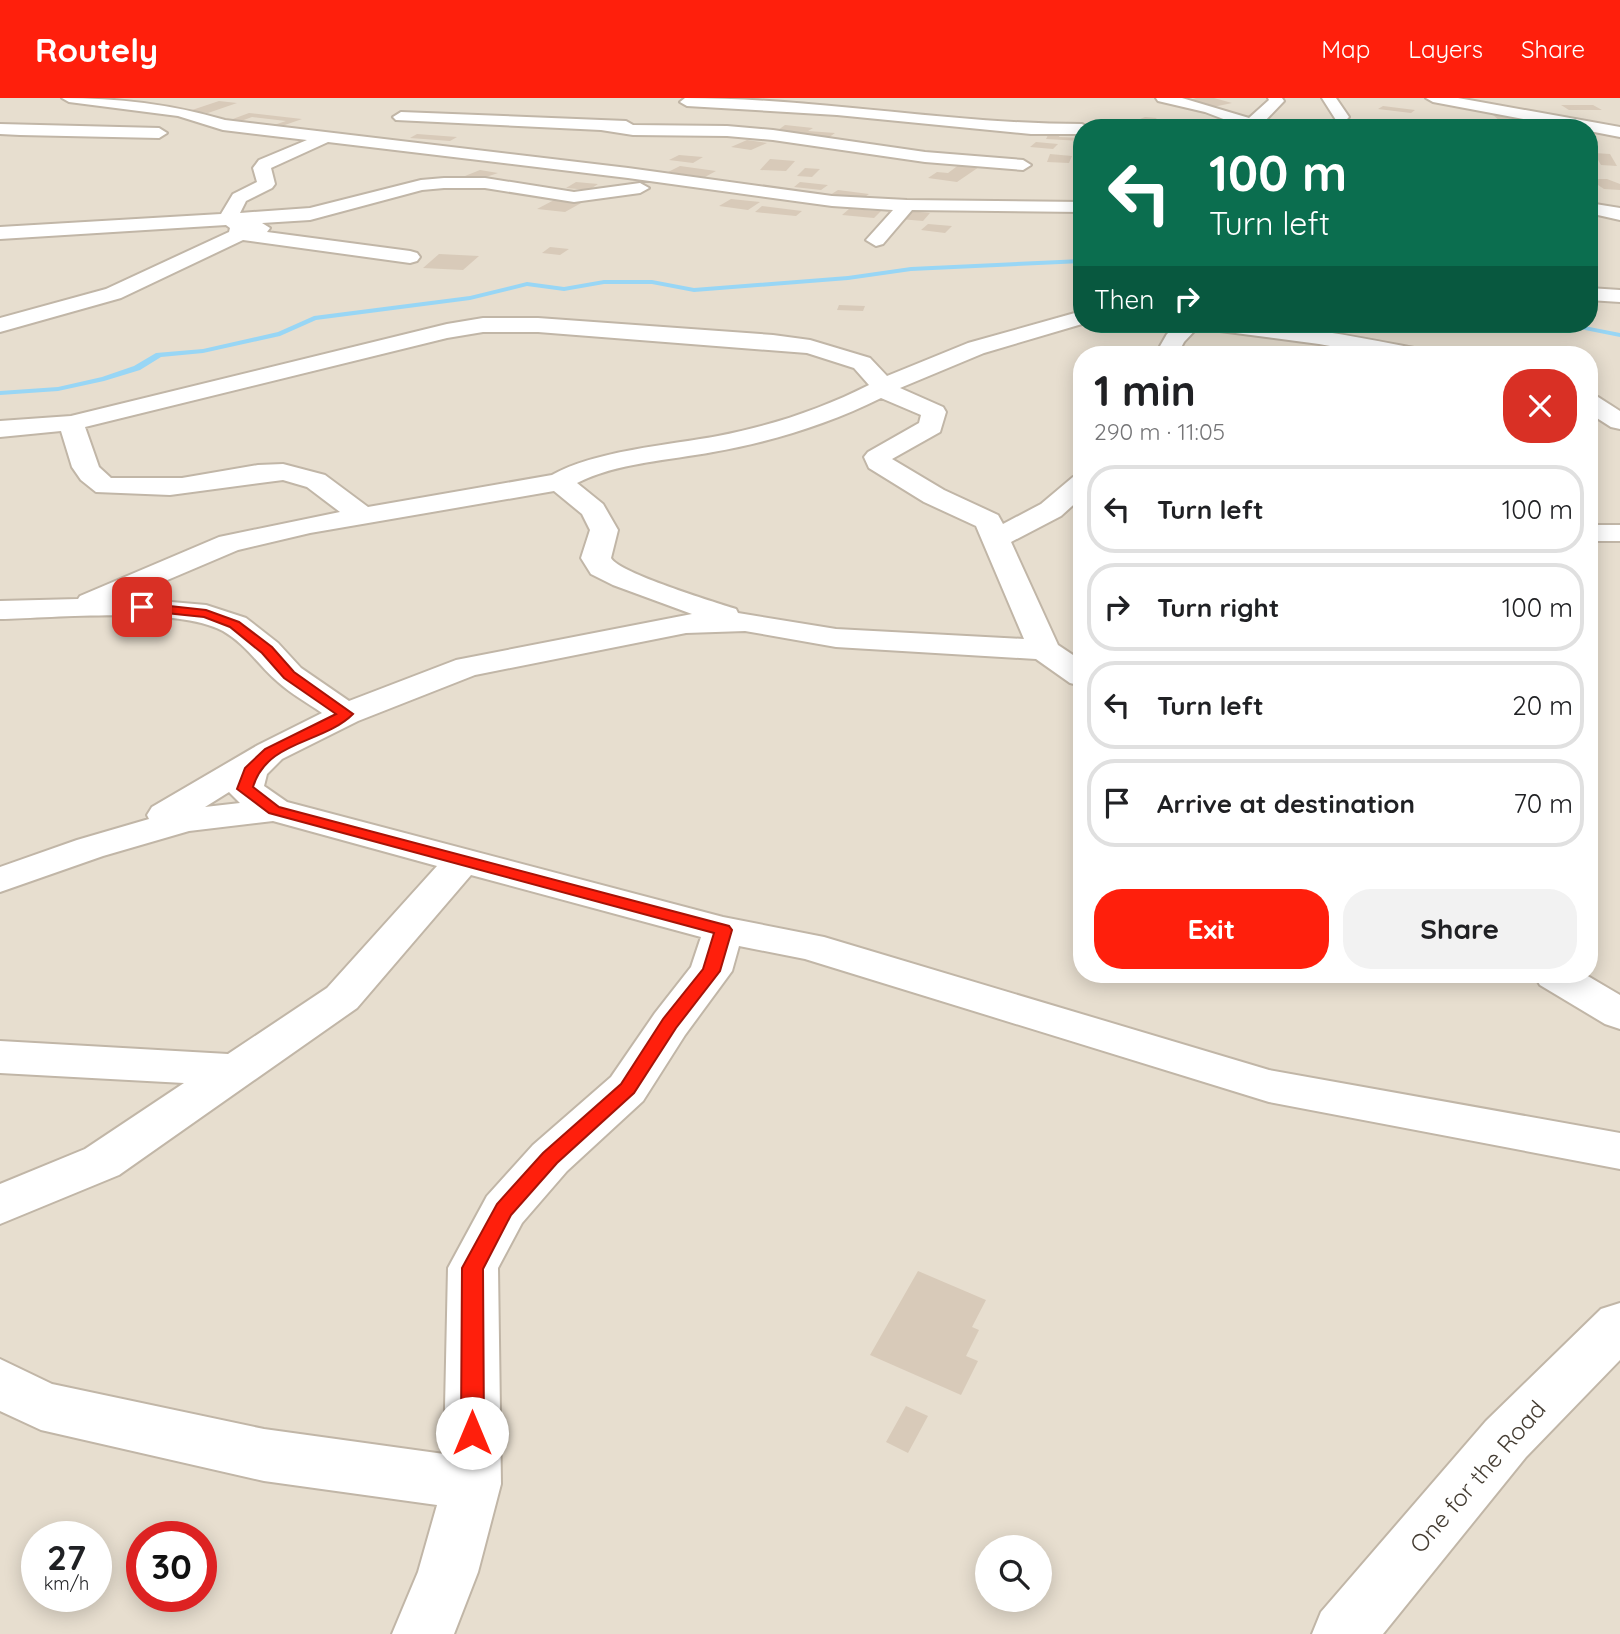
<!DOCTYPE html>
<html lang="en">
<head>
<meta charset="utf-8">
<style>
	body { margin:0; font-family:Quicksand,sans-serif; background:#f2f2f2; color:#202124; height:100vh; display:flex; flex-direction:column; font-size:26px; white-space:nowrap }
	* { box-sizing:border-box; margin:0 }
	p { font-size:23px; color:#757577 }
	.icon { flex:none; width:38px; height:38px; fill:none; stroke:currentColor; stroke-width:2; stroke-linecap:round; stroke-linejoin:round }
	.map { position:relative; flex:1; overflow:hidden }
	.details { position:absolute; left:1073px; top:248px; width:525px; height:637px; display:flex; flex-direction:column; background:#fff; border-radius:28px; box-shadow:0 4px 18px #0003 }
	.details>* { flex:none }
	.guide { position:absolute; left:1073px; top:21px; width:525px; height:214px; border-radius:28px; box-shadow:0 4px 18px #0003; background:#0b6e4f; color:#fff; overflow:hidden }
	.fabs { position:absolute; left:975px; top:1437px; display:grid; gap:14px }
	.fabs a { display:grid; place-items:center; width:77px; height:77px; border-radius:50%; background:#fff; box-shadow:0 4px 18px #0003; font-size:35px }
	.speed { position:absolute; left:21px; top:1423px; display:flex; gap:14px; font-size:35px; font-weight:700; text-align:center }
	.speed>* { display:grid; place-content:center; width:91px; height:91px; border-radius:50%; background:#fff; box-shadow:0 4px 18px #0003; line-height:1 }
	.speed small { font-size:18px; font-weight:400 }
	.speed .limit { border:10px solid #d22; background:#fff; color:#111 }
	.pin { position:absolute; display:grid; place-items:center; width:60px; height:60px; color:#fff; margin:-30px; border-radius:14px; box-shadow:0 4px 10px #0006 }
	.me { position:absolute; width:77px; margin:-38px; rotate:0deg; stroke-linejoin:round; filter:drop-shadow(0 0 5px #0008) }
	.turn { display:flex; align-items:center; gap:24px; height:147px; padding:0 21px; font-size:32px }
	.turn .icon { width:91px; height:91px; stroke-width:2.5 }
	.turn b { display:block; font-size:49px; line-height:60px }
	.then { display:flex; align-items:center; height:66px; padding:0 21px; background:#0003; gap:14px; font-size:26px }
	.round { display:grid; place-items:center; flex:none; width:74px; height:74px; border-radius:28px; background:#f2f2f2 }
	.overview { display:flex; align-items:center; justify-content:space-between; height:119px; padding:0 21px }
	h1 { font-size:42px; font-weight:700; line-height:52px }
	.action { display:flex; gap:14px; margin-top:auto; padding:14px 21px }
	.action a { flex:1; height:80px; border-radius:28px; background:#ff1f0c; color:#fff; font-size:28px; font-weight:700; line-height:80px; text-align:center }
	.action a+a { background:#f2f2f2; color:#202124 }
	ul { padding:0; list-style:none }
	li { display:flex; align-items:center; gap:21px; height:88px; margin:0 14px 10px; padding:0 7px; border:4px solid #e0e0e0; border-radius:28px }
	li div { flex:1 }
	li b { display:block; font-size:26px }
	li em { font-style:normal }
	header { display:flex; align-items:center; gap:42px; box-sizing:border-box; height:98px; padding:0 35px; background:#ff1f0c; color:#fff }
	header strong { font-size:33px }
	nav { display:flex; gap:38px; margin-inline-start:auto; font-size:24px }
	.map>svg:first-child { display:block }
</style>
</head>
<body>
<header>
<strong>Routely</strong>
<nav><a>Map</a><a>Layers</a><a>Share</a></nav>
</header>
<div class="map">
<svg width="1620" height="1536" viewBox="0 0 1620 1536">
	<rect width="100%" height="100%" fill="#f3ece2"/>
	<!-- residential -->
	<path fill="#e7decf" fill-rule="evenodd" d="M0 0H1620V1536H0ZM1082 30H1589V226H1082ZM1082 257H1589V877H1082ZM37 1438H96V1498H37ZM142 1438H201V1498H142ZM987 1449H1040V1502H987Z"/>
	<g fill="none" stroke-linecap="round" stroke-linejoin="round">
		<!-- stream -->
		<path fill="#98d6f5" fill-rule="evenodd" d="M1082 161V165L911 173 848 182 694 194 652 186H604L564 193 527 188 470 202 316 222 280 238 203 255 161 259 140 272 104 283 58 293 0 297V293L58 289 102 279 134 268 156 255 203 251 278 234 314 218 470 198 527 184 564 189 604 182H652L694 190 848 178 911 169Z
			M1562 226H1574L1620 235V239L1565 228Z"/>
	</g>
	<!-- building -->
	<path fill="#d8cab9" d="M1196 0H1214L1232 5 1213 9 1185 4Z
		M219 3 237 5 208 15 189 13Z
		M1561 7H1593L1602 12H1569Z
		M1383 8 1415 12 1411 15 1378 11Z
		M249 15 302 21 282 28 274 27 286 23 252 19 241 23 230 22Z
		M1492 16H1517L1526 24H1501Z
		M1145 19 1157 20 1147 27 1157 30 1132 29 1135 23Z
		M785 27 813 30 808 33 835 35 828 40 774 35Z
		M1049 35 1060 36 1059 39 1082 40V43L1046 41Z
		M417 36 457 39 450 43 410 40Z
		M747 42 767 45 751 52 731 49Z
		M1036 44 1058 46 1053 51 1030 49Z
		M1594 55 1610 56 1617 68 1601 67Z
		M1050 56 1072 58 1069 65 1047 64Z
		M679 57 703 59 693 65 669 62Z
		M770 61 795 63 786 73 760 72Z
		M960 66 979 69 957 84 928 80 937 74 948 75Z
		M680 68 716 73 705 79 668 74Z
		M805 70 820 71 812 79 797 78Z
		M480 72 498 75 483 80 465 78Z
		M1589 81H1607L1620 86V92L1604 91Z
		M576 84 598 86 589 92 566 90Z
		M800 84 828 87 821 92 794 89Z
		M838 92 869 96 862 101 830 97Z
		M556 101 583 104 565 114 537 111Z
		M731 101 760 104 748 112 719 108Z
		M762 108 802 113 796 118 755 114Z
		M849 111 881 113 874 120 842 117Z
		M908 113 930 115 923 123 900 121Z
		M928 126 952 128 945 135 921 132Z
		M550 149 569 151 560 157 542 155Z
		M439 156 479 158 463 172 423 170Z
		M839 207 865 208 863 213 837 212Z
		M918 1173 986 1202 972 1229 979 1232 966 1258 978 1263 961 1297 870 1257Z
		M906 1308 928 1318 908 1355 886 1344Z"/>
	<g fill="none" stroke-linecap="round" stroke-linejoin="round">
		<defs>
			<path id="minor" d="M62 0C118 0 171 6 225 22L628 70 832 98 907 102 1082 104V114L912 112 883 146 876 148 866 142 893 112 832 108 628 80 328 44 271 70 275 86 272 90 246 103 240 115 310 110 421 82 444 80H485L574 94 640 85 649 90 640 95 574 104 485 90H444L422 92 310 122 262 125 270 130 267 134 410 153 417 155 420 159 417 163 410 165 243 142 121 200 0 234V220L106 191 229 134 230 130 226 127 0 141V129L221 116 233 96 257 84 253 70 259 62 307 42 223 32 178 18 69 4Z
				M685 0C818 0 949 26 1082 26L1089 30H1082V36H1031L837 17 687 8 680 4Z
				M1156 0H1182L1249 20 1269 2 1268 0H1282L1284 3 1263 25 1271 30H1247L1205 14 1158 3Z
				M1322 0H1336L1349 19 1346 22H1336Z
				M1426 0H1458L1620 29V39L1589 33V30H1571L1433 4Z
				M401 14 626 23 633 27 727 28 773 32 925 54 1023 62 1031 67 1023 72 925 64 773 42 727 38 633 37 601 32 396 22 393 19Z
				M0 26 159 30 167 35 159 40 20 37 0 36Z
				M1589 105 1620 110V122L1589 115Z
				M1589 190 1620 192V204L1589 202Z
				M1082 213V226L984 255 900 290 943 309 946 314 940 334 892 361 944 392 998 417 1003 426 1041 406 1073 379 1082 377V399L1061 418 1011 444 1058 547 1082 563V588L1070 585 1036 561 836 549 745 533 686 535 475 577 358 623 282 661 267 676 264 688 287 704 723 819 824 839 1269 972 1620 1035V1071L1269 1004 805 861 739 848 732 873 685 937 643 1003 567 1073 522 1125 498 1170 501 1386 478 1474 454 1536H392L418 1474 437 1407 264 1383 41 1332 0 1313V1261L52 1286 264 1331 444 1356 448 1170 487 1098 533 1047 611 979 655 915 691 869 701 839 471 777 357 910 119 1077 0 1126V1086L85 1051 184 985 0 975V943L228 956 327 890 437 768 273 723 189 733 103 758 0 794V769L77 742 149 721 147 717 152 709 258 647 322 615C308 605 291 596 278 584 259 568 246 546 223 533 177 508 55 520 0 521V503L78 501 80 498 219 439 340 414 307 389 283 382 170 397 96 394 81 382 72 369 61 333 0 339V323L71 318 447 226 483 220H538L773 237 810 242 870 260 887 278 968 245ZM483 234H538L807 255 854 270 869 287C822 311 770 328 718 338 669 347 594 353 552 377L368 409 325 377 283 366 258 367 182 380H111L99 369 85 329 447 240ZM881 300 921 317 919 325 868 354 864 359 869 370 924 404 976 428 1024 541 836 531 738 515 736 511C714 504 619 475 611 460L618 432 603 406 577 385C615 365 671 362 713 354 770 344 829 326 881 300ZM554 393 582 416 590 432 581 460 591 476 613 487 692 516 456 562 349 603 301 570 278 545 246 520 206 507 125 500 238 452 310 435ZM229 694 240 705 205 709Z
				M1178 226H1201L1184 244 1177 257H1155L1167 236Z
				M1209 226C1279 223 1346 237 1414 250L1422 252 1425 257H1380L1319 246 1220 233 1212 231Z
				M1589 297 1598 299 1620 313V331L1611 329 1589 315Z
				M1589 427H1620V443H1589Z
				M1534 877H1586L1620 897V931L1605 926 1540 887Z
				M1620 1205V1262L1526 1359 1383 1536H1312L1321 1514 1486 1323 1601 1211Z"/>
		</defs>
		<!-- minor casing -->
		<use href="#minor" stroke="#c1b6a7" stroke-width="4"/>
		<!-- minor -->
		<use href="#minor" fill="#fff" fill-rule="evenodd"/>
	</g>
	<!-- route -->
	<path fill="#ff1f0c" stroke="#a61408" stroke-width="2" d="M142 505 206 512 239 524 272 549 294 574 353 616C323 646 267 642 253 689L279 709 729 828 732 832 720 873 676 930 634 995 557 1065 511 1117 483 1171 484 1335 481 1343 472 1346 464 1343 461 1335 462 1170 497 1106 543 1055 621 986 663 921 703 871 714 835 269 715 237 691 245 670 265 651 336 616 284 580 262 555 230 529 204 519 137 512 136 509Z"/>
	<g text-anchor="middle" stroke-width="7" stroke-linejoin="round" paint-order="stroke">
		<!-- near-street labels -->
		<g font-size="24" fill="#443c32" stroke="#fff">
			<text transform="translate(1478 1379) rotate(-49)" y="8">One for the Road</text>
		</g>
	</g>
</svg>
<div class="fabs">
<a><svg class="icon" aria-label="search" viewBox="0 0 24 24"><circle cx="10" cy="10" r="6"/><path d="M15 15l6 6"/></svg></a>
</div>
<div class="speed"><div>27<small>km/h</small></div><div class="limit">30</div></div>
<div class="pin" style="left:142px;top:509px;background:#d93025"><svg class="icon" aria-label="arrive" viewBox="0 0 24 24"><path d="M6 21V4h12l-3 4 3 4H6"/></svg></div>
<svg class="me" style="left:472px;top:1335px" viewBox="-20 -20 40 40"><circle r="19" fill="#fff"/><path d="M0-13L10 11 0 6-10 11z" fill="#ff1f0c"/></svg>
<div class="guide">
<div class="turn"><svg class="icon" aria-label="left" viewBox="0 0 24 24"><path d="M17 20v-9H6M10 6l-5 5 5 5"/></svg><div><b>100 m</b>Turn left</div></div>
<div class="then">Then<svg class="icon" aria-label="right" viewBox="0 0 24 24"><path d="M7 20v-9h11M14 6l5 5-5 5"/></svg></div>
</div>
<section class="details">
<div class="overview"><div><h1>1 min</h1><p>290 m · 11:05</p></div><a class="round" style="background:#d93025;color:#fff"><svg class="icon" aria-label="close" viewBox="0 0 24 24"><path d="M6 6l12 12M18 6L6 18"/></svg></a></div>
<ul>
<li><svg class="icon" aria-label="left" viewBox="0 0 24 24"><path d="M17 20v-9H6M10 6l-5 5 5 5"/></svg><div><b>Turn left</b></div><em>100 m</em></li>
<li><svg class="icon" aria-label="right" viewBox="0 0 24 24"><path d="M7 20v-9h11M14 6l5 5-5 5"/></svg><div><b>Turn right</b></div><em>100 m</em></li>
<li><svg class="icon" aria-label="left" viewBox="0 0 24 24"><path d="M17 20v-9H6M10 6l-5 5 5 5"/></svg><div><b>Turn left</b></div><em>20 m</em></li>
<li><svg class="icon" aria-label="arrive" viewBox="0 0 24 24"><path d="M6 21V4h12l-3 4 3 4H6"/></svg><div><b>Arrive at destination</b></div><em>70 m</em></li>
</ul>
<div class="action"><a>Exit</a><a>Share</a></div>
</section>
</div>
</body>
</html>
